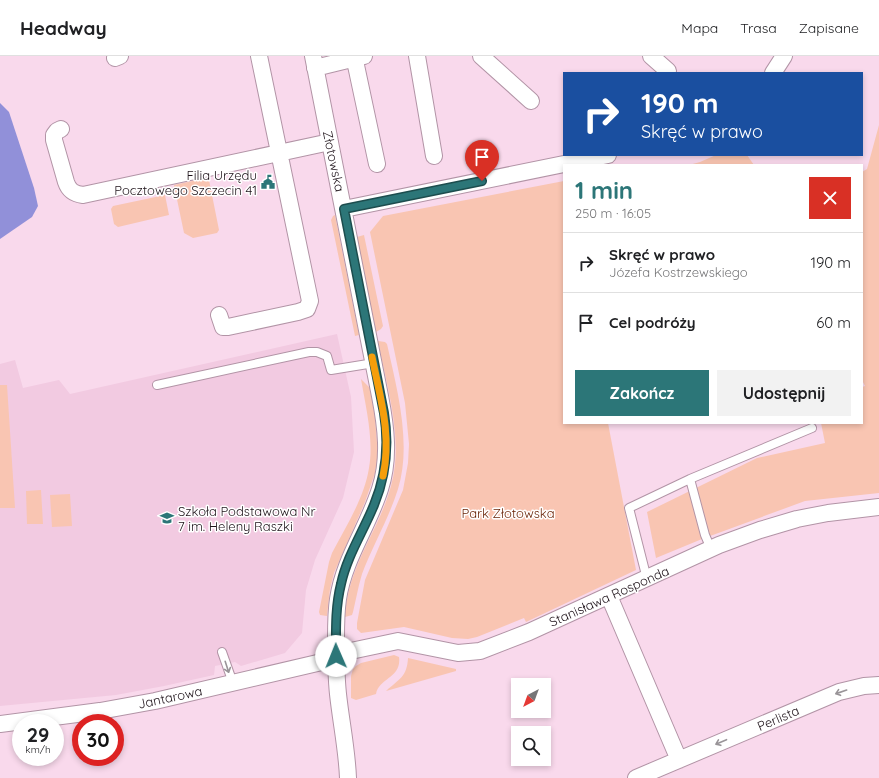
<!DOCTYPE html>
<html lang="pl">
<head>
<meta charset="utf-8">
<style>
	body { margin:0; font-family:Quicksand,sans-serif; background:#f2f2f2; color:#202124; height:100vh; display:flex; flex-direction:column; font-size:15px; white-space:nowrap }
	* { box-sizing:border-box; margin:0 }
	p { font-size:13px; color:#757577 }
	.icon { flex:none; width:22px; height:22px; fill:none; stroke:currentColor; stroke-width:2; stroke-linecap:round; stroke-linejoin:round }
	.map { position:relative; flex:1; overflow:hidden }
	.sheet { position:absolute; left:563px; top:108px; width:300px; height:260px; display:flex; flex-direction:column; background:#fff; border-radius:0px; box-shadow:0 2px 6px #0003 }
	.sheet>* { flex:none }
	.top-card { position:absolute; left:563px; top:16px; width:300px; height:84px; border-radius:0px; box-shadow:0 2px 6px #0003; background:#1a4fa0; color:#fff; overflow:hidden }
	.needle { width:26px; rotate:221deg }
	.buttons { position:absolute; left:511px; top:622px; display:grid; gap:8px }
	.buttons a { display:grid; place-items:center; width:40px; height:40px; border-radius:0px; background:#fff; box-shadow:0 2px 6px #0003; font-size:20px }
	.speed { position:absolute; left:12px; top:658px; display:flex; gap:8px; font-size:20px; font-weight:700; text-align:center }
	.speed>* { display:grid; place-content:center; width:52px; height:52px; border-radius:50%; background:#fff; box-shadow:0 2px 6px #0003; line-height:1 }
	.speed small { font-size:10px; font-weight:400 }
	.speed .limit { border:6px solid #d22; background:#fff; color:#111 }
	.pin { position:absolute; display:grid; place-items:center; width:34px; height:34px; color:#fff; margin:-41px -17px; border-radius:50% 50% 50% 0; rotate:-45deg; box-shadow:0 0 4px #0007 }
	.pin .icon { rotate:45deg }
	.me { position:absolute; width:44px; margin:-22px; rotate:359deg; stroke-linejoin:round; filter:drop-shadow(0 0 3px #0008) }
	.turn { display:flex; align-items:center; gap:14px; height:84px; padding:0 12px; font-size:18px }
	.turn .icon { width:52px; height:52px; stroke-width:2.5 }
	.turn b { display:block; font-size:28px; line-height:34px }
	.round { display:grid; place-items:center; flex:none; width:42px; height:42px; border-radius:0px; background:#f2f2f2 }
	.headline { display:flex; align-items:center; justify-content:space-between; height:68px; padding:0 12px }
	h1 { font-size:24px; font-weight:700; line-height:30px; color:#2c7678 }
	.cta { display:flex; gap:8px; margin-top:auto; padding:8px 12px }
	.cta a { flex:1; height:46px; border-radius:0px; background:#2c7678; color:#fff; font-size:16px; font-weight:700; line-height:46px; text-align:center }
	.cta a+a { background:#f2f2f2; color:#202124 }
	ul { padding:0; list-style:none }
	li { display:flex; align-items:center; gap:12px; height:60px; padding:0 12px; border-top:1px solid #e0e0e0 }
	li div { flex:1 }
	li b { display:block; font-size:15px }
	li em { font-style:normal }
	header { display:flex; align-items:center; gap:24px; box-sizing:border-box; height:56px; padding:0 20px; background:#fff; border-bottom:1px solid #e0e0e0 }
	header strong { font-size:19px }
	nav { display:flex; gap:22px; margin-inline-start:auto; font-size:14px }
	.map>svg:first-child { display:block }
</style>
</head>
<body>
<header>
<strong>Headway</strong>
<nav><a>Mapa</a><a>Trasa</a><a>Zapisane</a></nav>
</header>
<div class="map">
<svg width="879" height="722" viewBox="0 0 879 722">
	<rect width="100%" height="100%" fill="#f9d9ec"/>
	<!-- built -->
	<path fill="#f2cae1" d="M337 278 351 341 354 396 343 442 315 504 306 534 302 577 285 597 241 610 235 606 215 610 214 619 164 630 116 639 0 650V308L15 304 23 332 59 324 70 338Z"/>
	<!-- green -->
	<path fill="#f9c5b2" d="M879 69V437L805 445 702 483 656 502 647 456 757 402 825 387 821 367H862V331L865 330 862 324V116L867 113Z
		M716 99H747L754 109H689L700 106Z
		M206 122 209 124 219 174 217 177 193 182 184 177 174 129Z
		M564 125V367H608L636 514 526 566 524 562 477 581 468 583 452 582 404 571 361 577 357 573V567L365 524 403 434 408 407 409 388 405 347 370 176 383 160Z
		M165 139 169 159 118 171 114 168 111 153 113 150Z
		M335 159 359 279 355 280 331 164 333 160Z
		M364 179 383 270 381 273 376 276 357 181Z
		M378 285 385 286 387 288C397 333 412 388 398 433 389 462 373 489 362 518L359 529 353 556 352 559 345 561C348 509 378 477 391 430 404 383 387 332 378 285Z
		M361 323 370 332 375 361 377 387V404L375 417 365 446 334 517 330 533 327 560 320 559 319 556 329 506 332 497C346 470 364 443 369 412 374 384 366 352 361 323Z
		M0 329H7L15 452H0Z
		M41 434 43 468H27L26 435Z
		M70 438 72 470 52 471 50 439Z
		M394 599 399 601C402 622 379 622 376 638L356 644 351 642V620L353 613 356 610 361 607Z
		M408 602 456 613V615L386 635C399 623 407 621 408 602Z"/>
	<!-- water -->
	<path fill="#9190d9" d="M0 47 9 56 34 132 38 150 32 161 0 183Z"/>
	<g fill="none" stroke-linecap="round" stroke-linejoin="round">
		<defs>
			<path id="lane" d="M157 329 309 296H317L327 300 331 314 374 307
				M690 423 705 479 711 493
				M647 523 629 452 690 423 812 372
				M222 596 233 627"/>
			<path id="street" d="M313 0 380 340C386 371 390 402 380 433 368 471 344 503 338 543 336 556 336 570 336 583 336 601 336 619 338 638 341 666 347 694 348 722
				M354 0 377 108
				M417 0 434 100
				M481 0 531 45
				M651 0 668 15
				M115 2 120 0
				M315 12 364 0
				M773 17 784 0
				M61 73 57 75 54 79V84L66 126C69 135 74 138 83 139L330 86
				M344 153 608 99
				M219 259 223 271H228L298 256 307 253 310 245 259 0
				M609 540 679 704
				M0 668 100 655 155 645 326 605 346 596 398 585 458 597 480 595 529 576 719 489 760 474 797 463 828 457 879 451
				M636 722 839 636 864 630 879 629"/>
		</defs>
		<!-- lane casing -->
		<use href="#lane" stroke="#b294a6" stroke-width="10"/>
		<!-- street casing -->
		<use href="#street" stroke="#b294a6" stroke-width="18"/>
		<!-- lane -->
		<use href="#lane" stroke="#fff" stroke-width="8"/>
		<!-- street -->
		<use href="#street" stroke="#fff" stroke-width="16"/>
	</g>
	<!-- one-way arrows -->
	<defs><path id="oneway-shaft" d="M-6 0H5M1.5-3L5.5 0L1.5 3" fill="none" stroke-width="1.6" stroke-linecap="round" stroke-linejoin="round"/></defs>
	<g stroke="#999498">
		<use href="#oneway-shaft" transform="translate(227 611) rotate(72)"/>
		<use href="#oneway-shaft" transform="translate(841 636) rotate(161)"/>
		<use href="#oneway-shaft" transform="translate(721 686) rotate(157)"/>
	</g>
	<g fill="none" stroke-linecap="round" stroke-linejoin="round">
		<defs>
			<path id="route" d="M336 600C336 576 335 552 341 528 347 500 363 476 374 449 386 420 389 388 384 357L344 153 482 125"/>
		</defs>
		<!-- route casing -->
		<use href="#route" stroke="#1d4d4e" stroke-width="10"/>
		<!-- route -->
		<use href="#route" stroke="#2c7678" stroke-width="7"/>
		<!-- slow -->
		<path stroke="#f59e0b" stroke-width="7" d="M372 301C380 341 392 379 383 420"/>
	</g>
	<!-- icons -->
	<defs>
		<symbol id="civic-bare" viewBox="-9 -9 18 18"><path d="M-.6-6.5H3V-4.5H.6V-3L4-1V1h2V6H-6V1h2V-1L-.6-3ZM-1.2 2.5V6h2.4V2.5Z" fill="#2c7678" stroke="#fff" stroke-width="2.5" paint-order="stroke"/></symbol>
		<symbol id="school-bare" viewBox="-9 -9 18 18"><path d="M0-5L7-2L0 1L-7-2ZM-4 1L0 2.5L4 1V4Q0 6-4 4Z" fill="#2c7678" stroke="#fff" stroke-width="2.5" paint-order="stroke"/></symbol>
	</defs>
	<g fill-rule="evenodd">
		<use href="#civic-bare" x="258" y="116" width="20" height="20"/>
		<use href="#school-bare" x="157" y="452" width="20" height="20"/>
	</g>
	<g text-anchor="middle" stroke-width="3" stroke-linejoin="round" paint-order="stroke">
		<!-- street labels -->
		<g font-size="13" fill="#1d1219" stroke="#fff">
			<text transform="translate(334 105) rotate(78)" y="5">Złotowska</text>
			<text transform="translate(609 540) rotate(-24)" y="5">Stanisława Rosponda</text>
			<text transform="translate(170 641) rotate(-12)" y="5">Jantarowa</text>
			<text transform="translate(778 662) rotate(-23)" y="5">Perlista</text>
		</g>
		<!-- poi labels -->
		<g font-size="13" fill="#1d1219" stroke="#fff" text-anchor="end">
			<text x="257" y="124">Filia Urzędu<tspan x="257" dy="15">Pocztowego Szczecin 41</tspan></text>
			<text x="178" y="460" text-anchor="start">Szkoła Podstawowa Nr<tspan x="178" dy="15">7 im. Heleny Raszki</tspan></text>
		</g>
		<!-- park labels -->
		<g font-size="13" fill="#661e00" stroke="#fff">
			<text x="508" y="462">Park Złotowska</text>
		</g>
	</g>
</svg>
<div class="buttons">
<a><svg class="needle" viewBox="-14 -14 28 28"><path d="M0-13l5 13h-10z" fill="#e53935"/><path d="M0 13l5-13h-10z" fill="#757577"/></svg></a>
<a><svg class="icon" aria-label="search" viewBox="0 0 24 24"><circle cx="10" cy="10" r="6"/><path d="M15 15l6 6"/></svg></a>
</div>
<div class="speed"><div>29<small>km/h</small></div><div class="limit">30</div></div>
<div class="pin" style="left:482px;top:125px;background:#d93025"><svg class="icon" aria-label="arrive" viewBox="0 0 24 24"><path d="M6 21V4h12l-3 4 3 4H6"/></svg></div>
<svg class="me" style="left:336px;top:600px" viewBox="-20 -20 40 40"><circle r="19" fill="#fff"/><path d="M0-13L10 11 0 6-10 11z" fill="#2c7678"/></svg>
<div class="top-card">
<div class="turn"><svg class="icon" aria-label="right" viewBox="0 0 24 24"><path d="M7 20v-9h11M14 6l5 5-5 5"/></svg><div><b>190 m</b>Skręć w prawo</div></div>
</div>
<section class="sheet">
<div class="headline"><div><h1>1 min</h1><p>250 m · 16:05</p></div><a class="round" style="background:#d93025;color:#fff"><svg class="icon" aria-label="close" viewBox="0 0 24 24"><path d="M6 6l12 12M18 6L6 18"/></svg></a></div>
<ul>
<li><svg class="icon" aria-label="right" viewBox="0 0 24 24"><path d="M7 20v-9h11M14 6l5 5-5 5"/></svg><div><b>Skręć w prawo</b><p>Józefa Kostrzewskiego</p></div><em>190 m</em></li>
<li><svg class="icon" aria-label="arrive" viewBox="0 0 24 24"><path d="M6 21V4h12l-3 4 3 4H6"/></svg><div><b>Cel podróży</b></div><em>60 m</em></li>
</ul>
<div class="cta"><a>Zakończ</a><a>Udostępnij</a></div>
</section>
</div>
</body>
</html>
